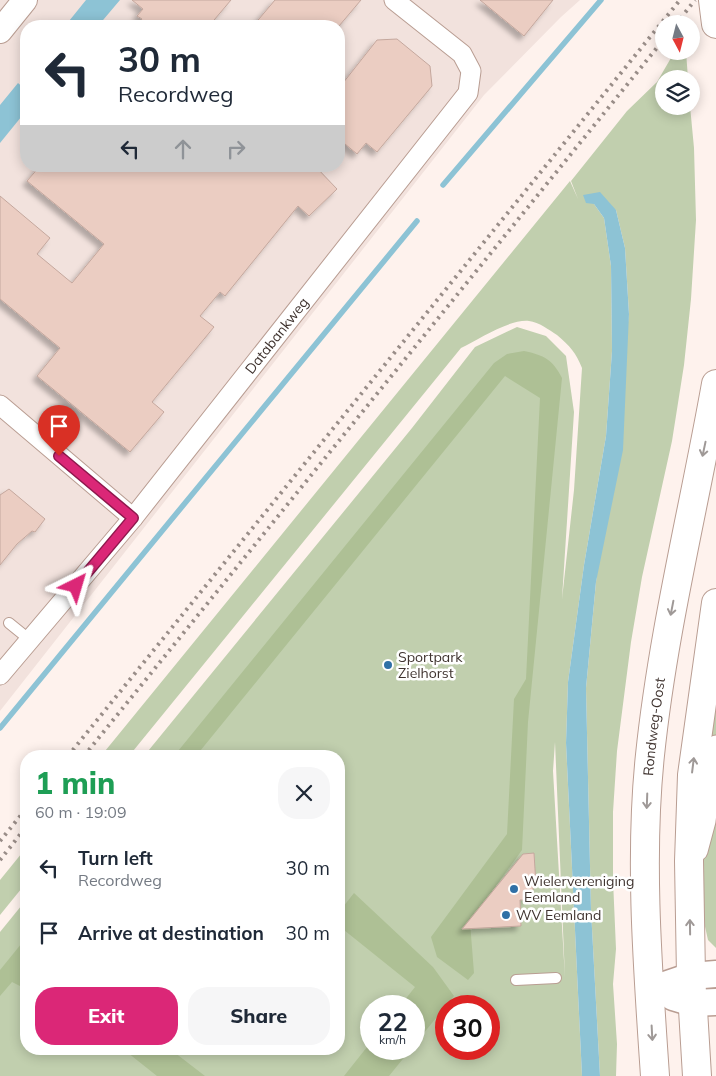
<!DOCTYPE html>
<html lang="en">
<head>
<meta charset="utf-8">
<style>
	body { margin:0; font-family:Mulish,sans-serif; background:#f6f6f7; color:#1f2937; height:100vh; display:flex; flex-direction:column; font-size:19px; white-space:nowrap }
	* { box-sizing:border-box; margin:0 }
	p { font-size:16px; color:#747a83 }
	.icon { flex:none; width:28px; height:28px; fill:none; stroke:currentColor; stroke-width:2; stroke-linecap:round; stroke-linejoin:round }
	.map { position:relative; flex:1; overflow:hidden }
	.drawer { position:absolute; left:20px; top:750px; width:325px; height:305px; display:flex; flex-direction:column; background:#fff; border-radius:20px; box-shadow:0 2px 12px #0003 }
	.drawer>* { flex:none }
	.banner { position:absolute; left:20px; top:20px; width:325px; height:152px; border-radius:20px; box-shadow:0 2px 12px #0003; background:#fff; color:#1f2937; overflow:hidden }
	.needle { width:32px; rotate:173deg }
	.fabs { position:absolute; left:655px; top:15px; display:grid; gap:10px }
	.fabs a { display:grid; place-items:center; width:45px; height:45px; border-radius:50%; background:#fff; box-shadow:0 2px 12px #0003; font-size:25px }
	.speed { position:absolute; left:360px; top:995px; display:flex; gap:10px; font-size:25px; font-weight:700; text-align:center }
	.speed>* { display:grid; place-content:center; width:65px; height:65px; border-radius:50%; background:#fff; box-shadow:0 2px 12px #0003; line-height:1 }
	.speed small { font-size:12px; font-weight:400 }
	.speed .limit { border:8px solid #d22; background:#fff; color:#111 }
	.pin { position:absolute; display:grid; place-items:center; width:42px; height:42px; color:#fff; margin:-51px -21px; border-radius:50% 50% 50% 0; rotate:-45deg; box-shadow:0 0 5px #0007 }
	.pin .icon { rotate:45deg }
	.me { position:absolute; width:55px; margin:-28px; rotate:40deg; stroke-linejoin:round; filter:drop-shadow(0 0 4px #0008) }
	.turn { display:flex; align-items:center; gap:18px; height:105px; padding:0 15px; font-size:22px }
	.turn .icon { width:65px; height:65px; stroke-width:2.5 }
	.turn b { display:block; font-size:35px; line-height:42px }
	.lanes { display:flex; align-items:center; height:48px; padding:0 15px; background:#0003; justify-content:center; gap:25px; direction:ltr }
	.lanes .off { opacity:.35 }
	.round { display:grid; place-items:center; flex:none; width:52px; height:52px; border-radius:20px; background:#f6f6f7 }
	.head { display:flex; align-items:center; justify-content:space-between; height:85px; padding:0 15px }
	h1 { font-size:30px; font-weight:800; line-height:38px; color:#1e9e55 }
	.action { display:flex; gap:10px; margin-top:auto; padding:10px 15px }
	.action a { flex:1; height:58px; border-radius:20px; background:#db2777; color:#fff; font-size:20px; font-weight:800; line-height:58px; text-align:center }
	.action a+a { background:#f6f6f7; color:#1f2937 }
	ul { padding:0; list-style:none }
	li { display:flex; align-items:center; gap:15px; height:65px; padding:0 15px }
	li div { flex:1 }
	li b { display:block; font-size:19px }
	li em { font-style:normal }
	.map>svg:first-child { display:block }
</style>
</head>
<body>
<div class="map">
<svg width="716" height="1076" viewBox="0 0 716 1076">
	<defs>
		<filter id="shadow"><feDropShadow dx="-4.5" dy="4.5" stdDeviation="2.5" flood-color="#0004"/></filter>
	</defs>
	<rect width="100%" height="100%" fill="#fef2ed"/>
	<!-- built -->
	<path fill="#f2e2dd" fill-rule="evenodd" d="M0 0H580L561 17 484 95 0 711ZM26 26H339V166H26Z"/>
	<!-- green -->
	<path fill="#c1cfae" fill-rule="evenodd" d="M675 51H686L688 79H664V106H690L694 148 696 220 691 299 684 365 672 441 642 577 631 642 617 751 613 812V880L616 949 613 984 617 1044 616 1076H600L591 910 586 688 596 582 629 314 625 248 616 210 594 204 604 218 611 266 612 351 606 436 584 565 568 682 566 743 582 1076H0V932L26 900V1049H339V756H144L412 428 475 347 517 327 546 336 566 356 574 412 562 599 574 490 582 368C576 353 570 346 557 335 549 330 539 322 529 321 509 319 479 339 461 348L129 756H101L570 181 578 199 571 181 627 111 657 82ZM555 742 565 978 553 771ZM371 1006H414V1049H371ZM446 1006H489V1049H446Z
		M716 678V948L708 940 704 922 701 826Z
		M26 848V883L0 915V880Z"/>
	<!-- forest -->
	<path fill="#aec095" d="M524 351C544 355 553 360 562 378L528 722 522 850 470 922 474 973 468 980 437 957 431 937 507 834 514 699 526 679 540 398 505 376 196 756H174L494 363 507 354Z
		M354 893 433 967 454 996 414 1045V1006H400L415 987 339 926V912Z
		M26 938V989L12 982 0 996V970Z
		M371 1042V1049H411L389 1076H344Z
		M123 1049H170L205 1076H157Z"/>
	<!-- water -->
	<path fill="#8dc3d5" d="M86 0H120L98 26H65Z
		M18 83 26 90V111L0 143V105Z
		M600 192 616 210 625 248 629 314 623 450 596 582 586 688 591 910 600 1076H582L566 743 568 682 584 565 606 436 612 351 611 266 604 218 594 204 586 203 583 195Z"/>
	<g fill="none" stroke-linecap="round" stroke-linejoin="round">
		<!-- stream -->
		<path stroke="#8dc3d5" stroke-width="5.5" d="M443 185 601 0
			M0 728 417 221"/>
	</g>
	<!-- building -->
	<path fill="#ebcdc2" stroke="#c4a79d" filter="url(#shadow)" d="M132 0H231L209 26H136L142 19 137 16 143 9Z
		M275 0H361L339 26H253Z
		M480 0H553L524 36Z
		M397 39 430 66 432 86 377 152 366 143 357 154 339 139V88L377 40Z
		M40 166H315L337 189 309 216 298 206 225 296 220 292 200 316 214 327 152 402 164 412 130 452 37 376 60 348 0 299V196L50 238 37 254 72 283 104 244 27 181Z
		M9 489 45 519 35 532 32 531 17 544 0 565V495Z
		M534 853 536 885H533V893H525L526 900H520L521 926 462 929 523 854Z"/>
	<g fill="none" stroke-linecap="round" stroke-linejoin="round">
		<defs>
			<path id="service" d="M9 623 30 640
				M516 980 556 978"/>
			<g id="minor">
				<path d="M0 405 133 518"/>
				<path id="s1" d="M0 675 133 518 468 93 471 71 462 54 394 0"/>
				<path d="M698 851 706 821 716 745"/>
			</g>
			<path id="tertiary" d="M0 31 25 0"/>
			<path id="secondary" d="M650 990 691 976 716 974
				M673 997 693 1003 716 1002"/>
			<g id="primary">
				<path d="M713 0 716 24"/>
				<path id="s2" d="M655 1076C648 972 639 859 650 755 663 630 694 508 716 384"/>
				<path d="M697 1076 691 976 689 861 692 775 716 603"/>
			</g>
		</defs>
		<!-- service casing -->
		<use href="#service" stroke="#b99d92" stroke-width="12"/>
		<!-- minor casing -->
		<use href="#minor" stroke="#b99d92" stroke-width="21"/>
		<!-- tertiary casing -->
		<use href="#tertiary" stroke="#b99d92" stroke-width="26"/>
		<!-- secondary casing -->
		<use href="#secondary" stroke="#b99d92" stroke-width="29"/>
		<!-- primary casing -->
		<use href="#primary" stroke="#b99d92" stroke-width="30"/>
		<!-- service -->
		<use href="#service" stroke="#fff" stroke-width="10"/>
		<!-- minor -->
		<use href="#minor" stroke="#fff" stroke-width="19"/>
		<!-- tertiary -->
		<use href="#tertiary" stroke="#fff" stroke-width="24"/>
		<!-- secondary -->
		<use href="#secondary" stroke="#fff" stroke-width="26"/>
		<!-- primary -->
		<use href="#primary" stroke="#fff" stroke-width="28"/>
		<!-- rail -->
		<path stroke="#998d88" stroke-width="4" stroke-dasharray="2.5 5" stroke-linecap="butt" d="M676 24 695 0
			M68 756 680 0
			M84 756 664 39
			M0 841 26 809
			M0 860 26 827"/>
	</g>
	<!-- one-way arrows -->
	<defs><path id="oneway-shaft" d="M-6 0H5M1.5-3L5.5 0L1.5 3" fill="none" stroke-width="1.6" stroke-linecap="round" stroke-linejoin="round" transform="scale(1.25)"/></defs>
	<g stroke="#9f9997">
		<use href="#oneway-shaft" transform="translate(704 449) rotate(102)"/>
		<use href="#oneway-shaft" transform="translate(672 608) rotate(101)"/>
		<use href="#oneway-shaft" transform="translate(693 765) rotate(-83)"/>
		<use href="#oneway-shaft" transform="translate(647 801) rotate(92)"/>
		<use href="#oneway-shaft" transform="translate(690 927) rotate(-91)"/>
		<use href="#oneway-shaft" transform="translate(652 1033) rotate(87)"/>
	</g>
	<g fill="none" stroke-linecap="round" stroke-linejoin="round">
		<defs>
			<path id="route" d="M59 456 133 518 76 586"/>
		</defs>
		<!-- route casing -->
		<use href="#route" stroke="#8e194d" stroke-width="12"/>
		<!-- route -->
		<use href="#route" stroke="#db2777" stroke-width="9"/>
	</g>
	<!-- markers -->
	<g fill="#2f70a6" stroke="#fff" stroke-width="2">
		<circle cx="388" cy="665" r="5"/>
		<circle cx="514" cy="889" r="5"/>
		<circle cx="506" cy="915" r="5"/>
	</g>
	<g text-anchor="middle" stroke-width="5" stroke-linejoin="round" paint-order="stroke">
		<!-- street labels -->
		<g font-size="14" fill="#3f332f" stroke="#fff">
			<text dy="5" stroke="none"><textPath href="#s1" startOffset="438">Databankweg</textPath></text>
			<text dy="5" stroke="none"><textPath href="#s2" startOffset="350">Rondweg-Oost</textPath></text>
		</g>
		<!-- poi labels -->
		<g font-size="14" fill="#3f332f" stroke="#fff" text-anchor="start">
			<text x="398" y="662">Sportpark<tspan x="398" dy="16">Zielhorst</tspan></text>
			<text x="524" y="886">Wielervereniging<tspan x="524" dy="16">Eemland</tspan></text>
			<text x="516" y="920">WV Eemland</text>
		</g>
	</g>
</svg>
<div class="fabs">
<a><svg class="needle" viewBox="-14 -14 28 28"><path d="M0-13l5 13h-10z" fill="#e53935"/><path d="M0 13l5-13h-10z" fill="#747a83"/></svg></a>
<a><svg class="icon" aria-label="layers" viewBox="0 0 24 24"><path d="M12 4l9 5-9 5-9-5zM3 14l9 5 9-5"/></svg></a>
</div>
<div class="speed"><div>22<small>km/h</small></div><div class="limit">30</div></div>
<div class="pin" style="left:59px;top:456px;background:#d93025"><svg class="icon" aria-label="arrive" viewBox="0 0 24 24"><path d="M6 21V4h12l-3 4 3 4H6"/></svg></div>
<svg class="me" style="left:76px;top:586px" viewBox="-20 -20 40 40"><path d="M0-17L14 15 0 8-14 15z" fill="#db2777" stroke="#fff" stroke-width="4"/></svg>
<div class="banner">
<div class="turn"><svg class="icon" aria-label="left" viewBox="0 0 24 24"><path d="M17 20v-9H6M10 6l-5 5 5 5"/></svg><div><b>30 m</b>Recordweg</div></div>
<div class="lanes"><svg class="icon" aria-label="left" viewBox="0 0 24 24"><path d="M17 20v-9H6M10 6l-5 5 5 5"/></svg><svg class="icon off" aria-label="ahead" viewBox="0 0 24 24"><path d="M12 20V5M6 11l6-6 6 6"/></svg><svg class="icon off" aria-label="right" viewBox="0 0 24 24"><path d="M7 20v-9h11M14 6l5 5-5 5"/></svg></div>
</div>
<section class="drawer">
<div class="head"><div><h1>1 min</h1><p>60 m · 19:09</p></div><a class="round"><svg class="icon" aria-label="close" viewBox="0 0 24 24"><path d="M6 6l12 12M18 6L6 18"/></svg></a></div>
<ul>
<li><svg class="icon" aria-label="left" viewBox="0 0 24 24"><path d="M17 20v-9H6M10 6l-5 5 5 5"/></svg><div><b>Turn left</b><p>Recordweg</p></div><em>30 m</em></li>
<li><svg class="icon" aria-label="arrive" viewBox="0 0 24 24"><path d="M6 21V4h12l-3 4 3 4H6"/></svg><div><b>Arrive at destination</b></div><em>30 m</em></li>
</ul>
<div class="action"><a>Exit</a><a>Share</a></div>
</section>
</div>
</body>
</html>
